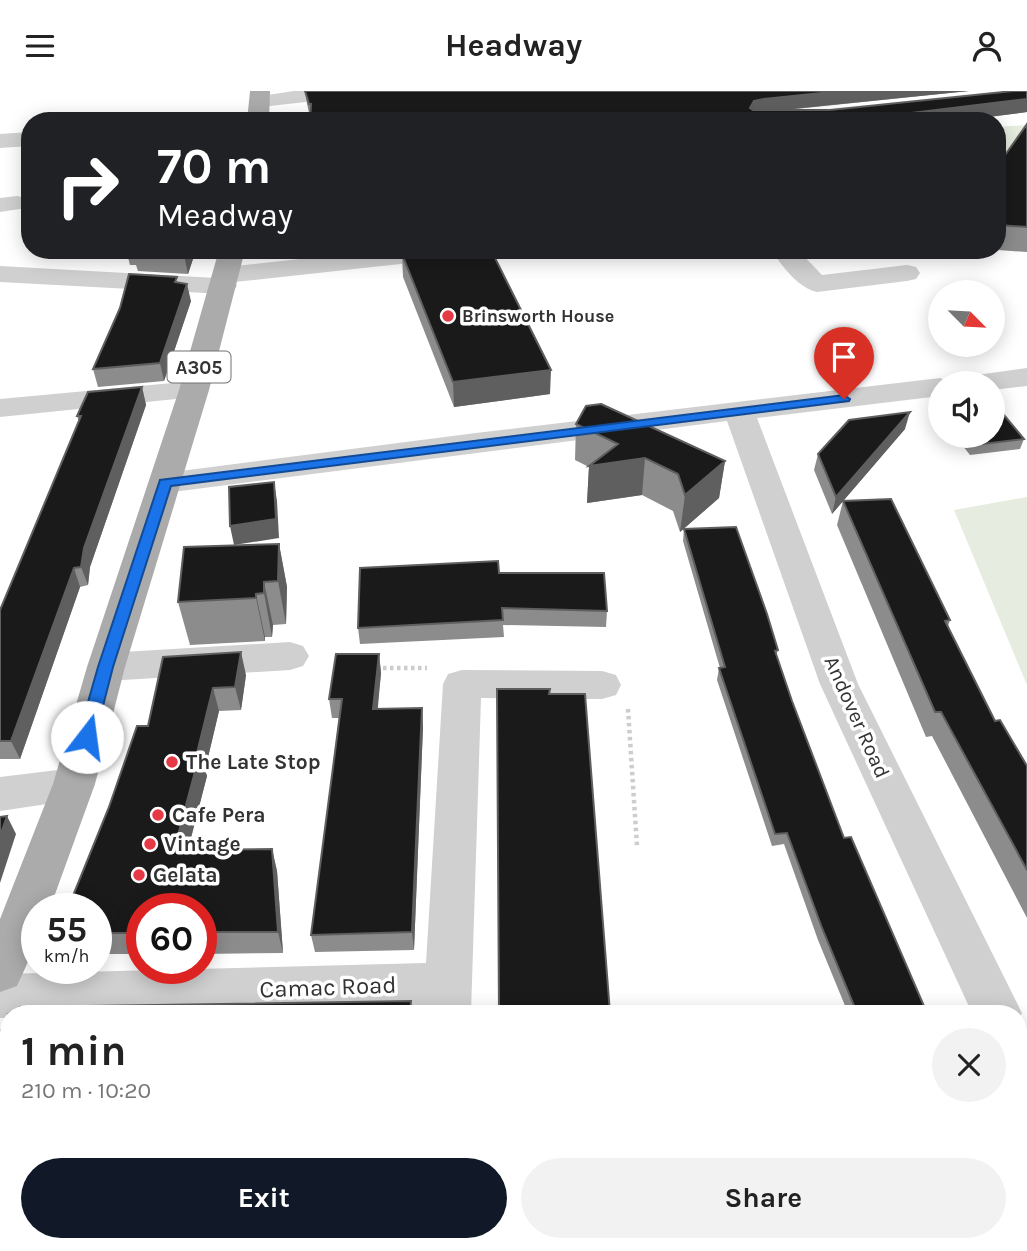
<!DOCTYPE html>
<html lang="en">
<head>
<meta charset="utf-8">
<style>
	body { margin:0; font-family:Karla,sans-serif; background:#f2f2f2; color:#222; height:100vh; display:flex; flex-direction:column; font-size:26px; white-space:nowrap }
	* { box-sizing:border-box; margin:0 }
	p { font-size:23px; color:#767676 }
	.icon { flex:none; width:38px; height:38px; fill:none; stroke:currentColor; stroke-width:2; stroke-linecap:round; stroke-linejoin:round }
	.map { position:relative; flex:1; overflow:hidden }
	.details { position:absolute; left:0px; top:914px; width:1027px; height:247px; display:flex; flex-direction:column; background:#fff; border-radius:28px 28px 0 0; box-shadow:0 4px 18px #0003 }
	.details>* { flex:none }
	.banner { position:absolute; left:21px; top:21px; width:985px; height:147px; border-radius:28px; box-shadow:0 4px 18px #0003; background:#202124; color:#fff; overflow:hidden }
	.needle { width:46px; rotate:114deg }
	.buttons { position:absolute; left:928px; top:189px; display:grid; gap:14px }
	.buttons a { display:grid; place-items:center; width:77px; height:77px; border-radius:50%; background:#fff; box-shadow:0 4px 18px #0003; font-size:35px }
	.speed { position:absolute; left:21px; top:802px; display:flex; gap:14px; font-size:35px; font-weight:700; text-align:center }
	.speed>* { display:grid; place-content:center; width:91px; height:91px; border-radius:50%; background:#fff; box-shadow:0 4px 18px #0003; line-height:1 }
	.speed small { font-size:18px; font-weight:400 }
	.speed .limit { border:10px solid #d22; background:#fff; color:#111 }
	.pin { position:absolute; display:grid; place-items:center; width:60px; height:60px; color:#fff; margin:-72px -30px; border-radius:50% 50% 50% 0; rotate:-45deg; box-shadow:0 0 7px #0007 }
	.pin .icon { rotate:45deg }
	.me { position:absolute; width:77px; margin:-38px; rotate:15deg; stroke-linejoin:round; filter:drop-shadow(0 0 5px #0008) }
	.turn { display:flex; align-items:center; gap:24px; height:147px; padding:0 21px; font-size:32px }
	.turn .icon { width:91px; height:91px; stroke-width:2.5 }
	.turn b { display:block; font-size:49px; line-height:60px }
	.round { display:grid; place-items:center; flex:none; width:74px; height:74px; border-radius:37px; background:#f2f2f2 }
	.overview { display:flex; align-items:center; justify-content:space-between; height:119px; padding:0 21px }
	h1 { font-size:42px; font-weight:700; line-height:52px }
	.button { display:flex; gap:14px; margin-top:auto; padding:14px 21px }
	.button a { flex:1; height:80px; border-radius:42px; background:#111827; color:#fff; font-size:28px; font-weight:700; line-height:80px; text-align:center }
	.button a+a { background:#f2f2f2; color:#222 }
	header { display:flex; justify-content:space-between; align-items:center; height:91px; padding:0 21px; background:#fff; font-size:32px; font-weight:700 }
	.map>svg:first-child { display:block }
</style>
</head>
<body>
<header><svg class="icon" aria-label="menu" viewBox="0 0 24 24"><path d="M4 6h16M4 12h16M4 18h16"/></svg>Headway<svg class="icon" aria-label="person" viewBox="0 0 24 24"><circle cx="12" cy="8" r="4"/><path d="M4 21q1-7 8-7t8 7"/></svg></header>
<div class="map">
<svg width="1027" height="1160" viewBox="0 0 1027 1160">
	<rect width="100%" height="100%" fill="#fff"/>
	<!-- green -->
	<path fill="#e6ecdf" d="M1027 34 998 79V36Z
		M1027 406V594L954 419Z"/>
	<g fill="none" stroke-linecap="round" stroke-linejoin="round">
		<!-- path -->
		<path stroke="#cdcdcd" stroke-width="4.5" stroke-dasharray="3.5 3.5" stroke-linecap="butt" d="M376 577H427
			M628 618 637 755"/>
		<!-- minor -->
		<path fill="#d0d0d0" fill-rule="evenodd" d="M294 0H360L357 4 350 6 261 16 254 14 251 10 254 6Z
			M30 41V55L0 57V43Z
			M17 105 26 107 29 112 26 117 0 121V107Z
			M382 159H468L464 164 455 167 235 191 237 195 233 201 224 203 0 191V175L216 187 214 184 218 178 227 176Z
			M624 159H688L684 164C667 169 645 169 628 164Z
			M771 159H798L822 184 907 174 916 176 920 182 916 188 907 190 817 201C797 196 783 176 771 159Z
			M1027 277V295L992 299V292H957L962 286Z
			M940 287 952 292H940V305L757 327 858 593 1014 906 1022 922 1018 929V922H972L820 593 727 330 165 402 153 399 149 392 153 385 165 382 476 342Z
			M194 290 205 293 209 299 205 305 0 326V308Z
			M290 551 303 555 309 565 303 575 290 579 106 590 92 586 87 576 92 566 106 562Z
			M462 579 602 580 616 584 621 594 616 604 602 608 481 607 471 922H423V915L171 922H9V927H0V883L426 872 443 593 448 583Z
			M74 677 89 681 95 693 89 705 74 709 0 720V686Z
			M1018 943 1027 946V1008L1018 1005Z"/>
		<!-- major -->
		<path fill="#ababab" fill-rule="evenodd" d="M250 0H270L269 30H247Z
			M219 159H245L209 299 125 576 95 693 50 817H37C37 853 32 863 17 895L0 901V828L53 693 87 576 179 299Z"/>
	</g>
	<!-- wall -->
	<path fill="#8c8c8c" d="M305 0H969L786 19H830L1027 0V21L957 30 310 26 307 13Z
		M1027 33V161L998 159V73Z
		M126 159H196L188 183 138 180 136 174H130Z
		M402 163 471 166 550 303 454 316 403 186Z
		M178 192 191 210 164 290 98 296 93 278Z
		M142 296 146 314 90 476 88 494 80 496 20 668H0V519L79 331 77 325Z
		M576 333 725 370 719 407 680 441 673 420 642 404 587 412 589 376 575 369Z
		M905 338 832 423 814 379 818 363Z
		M955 345H992L1024 348 1020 358 970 364Z
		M843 410 950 529 948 535 995 630 1027 675V827L932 645 926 646 837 434Z
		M684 438 778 559 776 564 792 610 844 747 927 922H848L818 849 784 753 772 755 717 589 719 577H720L683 450Z
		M279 453 287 496 286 533 273 534 272 546H265V550L190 554 178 511Z
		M499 482 607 520 606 536 503 534 504 546 360 553 358 537Z
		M379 563 381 582 377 618 422 617 423 636 414 859 315 861 311 844 339 627H332L329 608Z
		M163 566 246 584 241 619 219 620 205 679 207 685 188 759 272 758 277 780 283 862 201 863V817H142V863H96V817L148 635Z
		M9 925V1149L3 1150 0 1154V941Z
		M144 1152H253L148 1157Z
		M716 1152H872L875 1160H719Z
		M949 1152H1018L1027 1160H953Z"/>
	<!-- shaded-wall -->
	<path fill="#5f5f5f" d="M841 0H969L762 21 752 24 750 17 754 10 764 8Z
		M1027 8V21L957 30H854Z
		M183 159H196L188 183Z
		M187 193 191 210 164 290 160 272Z
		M551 279 550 303 454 316 453 291Z
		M142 296 146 314 90 476 88 494 81 476 84 457Z
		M910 321 905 338 832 423 836 406Z
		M645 367 642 404 587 412 589 375Z
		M725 370 719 407 680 441 685 404Z
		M274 391 277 410 279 447 234 454 230 435Z
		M279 453 287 496 286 533 278 490Z
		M74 477 80 496 20 668 11 650Z
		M264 491 273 534 272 546 264 502Z
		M256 503 265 546V550L256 507Z
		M241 561 246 584 241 619 235 596Z
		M379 563 381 582 376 637 373 618Z
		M213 597 219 620 205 679 207 685 182 781 174 759Z
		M422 617 423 636 414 859 412 841Z
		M7 725 16 743 0 792V745Z
		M272 758 277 780 283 862 278 841Z"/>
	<!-- building -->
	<path fill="#1a1a1a" stroke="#5f5f5f" stroke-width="2" d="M305 0H841L764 8 754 10 750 17 753 19H830L1013 0H1027V8L854 29 855 30H310L311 13H309Z
		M220 29V30H182Z
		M1027 33V136L998 134V74Z
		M436 159H468L471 166 493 163 551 279 453 291 402 163Z
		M129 183 177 186 175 191 187 193 160 272 93 278 120 217Z
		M142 296 84 457 81 476 74 477 11 650H0V519L81 325H77L88 301Z
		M601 313 725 370 685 404 678 383 645 367 589 375 618 353 576 333 586 315Z
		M999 318 1024 348 973 354 965 345H992V319Z
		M910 321 836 406 818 363 849 329Z
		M274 391 276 428 230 435 229 396Z
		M891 408 950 529 945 530 995 630 1000 629 1027 675V779L941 621H935L843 410Z
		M736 436 767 523 778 559 775 560 792 610 844 747 851 746 927 922H857L822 837 787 742 775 743 719 577 725 576 684 438Z
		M279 453 278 490 264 491V502L256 503V507L178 511 184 456Z
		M498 470 499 482H604L607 520 502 517 503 529 358 537 360 477Z
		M241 561 235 596 213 597 197 662H200L174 759 272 758 278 841H201V817H142V842H96V817H68L109 716 137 635H148L163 566Z
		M336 563H379L373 618 422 617 412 841 311 844 342 608H329Z
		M497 598H550L549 603H585L610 922H499Z
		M7 725 0 745V726Z
		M411 910 410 922H10L20 916Z
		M9 925V1127H0V941Z
		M1018 1113 1027 1129V1160H964L960 1152H1018Z
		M357 1152H440V1160H356Z
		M506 1152H665L666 1160H506Z
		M721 1152H872L875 1160H723Z"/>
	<!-- route -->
	<path fill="#1a73e8" stroke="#114b97" stroke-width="2" d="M844 304 850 308 849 310 171 395 113 576 95 646 87 652 78 646 98 576 160 389Z"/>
	<!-- markers -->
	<g fill="#e63946" stroke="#fff" stroke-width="2.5">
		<circle cx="448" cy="225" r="7"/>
		<circle cx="172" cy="671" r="7"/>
		<circle cx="158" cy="724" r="7"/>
		<circle cx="150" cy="753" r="7"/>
		<circle cx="139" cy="784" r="7"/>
	</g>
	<g text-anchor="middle" stroke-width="7" stroke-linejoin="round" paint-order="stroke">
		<!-- far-poi labels -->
		<g font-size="18" font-weight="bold" fill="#333" stroke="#fff" text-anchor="start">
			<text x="462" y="231">Brinsworth House</text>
		</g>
		<!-- shield labels -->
		<rect fill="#fff" stroke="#707070" stroke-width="2" x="167.5" y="260.5" width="63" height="31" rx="5"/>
		<g font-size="19" font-weight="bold" fill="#333">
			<text x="199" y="283">A305</text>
		</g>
		<!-- street labels -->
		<g font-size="21" fill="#333" stroke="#fff">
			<text transform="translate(857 626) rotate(66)" y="7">Andover Road</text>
		</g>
		<!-- poi labels -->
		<g font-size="21" font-weight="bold" fill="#333" stroke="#fff" text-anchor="start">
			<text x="186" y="678">The Late Stop</text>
			<text x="172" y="731">Cafe Pera</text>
			<text x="164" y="760">Vintage</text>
			<text x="153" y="791">Gelata</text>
		</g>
		<!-- near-street labels -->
		<g font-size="24" fill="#333" stroke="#fff">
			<text transform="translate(328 896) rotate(-2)" y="8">Camac Road</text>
		</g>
	</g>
</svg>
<div class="buttons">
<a><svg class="needle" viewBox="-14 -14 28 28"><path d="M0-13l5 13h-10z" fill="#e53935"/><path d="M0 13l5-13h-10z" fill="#767676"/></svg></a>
<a><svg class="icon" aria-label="sound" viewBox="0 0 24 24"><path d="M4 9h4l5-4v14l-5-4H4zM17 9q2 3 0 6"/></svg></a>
</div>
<div class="speed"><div>55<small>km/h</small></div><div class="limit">60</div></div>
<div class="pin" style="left:844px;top:308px;background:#d93025"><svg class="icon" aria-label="arrive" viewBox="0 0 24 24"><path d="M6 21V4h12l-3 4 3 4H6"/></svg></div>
<svg class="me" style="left:87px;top:646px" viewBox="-20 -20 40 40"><circle r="19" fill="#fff"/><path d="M0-13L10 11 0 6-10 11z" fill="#1a73e8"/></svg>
<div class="banner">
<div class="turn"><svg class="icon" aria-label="right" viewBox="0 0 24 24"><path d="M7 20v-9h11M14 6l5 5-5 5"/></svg><div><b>70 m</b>Meadway</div></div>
</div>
<section class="details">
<div class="overview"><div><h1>1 min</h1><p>210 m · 10:20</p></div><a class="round"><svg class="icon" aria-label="close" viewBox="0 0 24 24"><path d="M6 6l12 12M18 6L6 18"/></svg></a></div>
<div class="button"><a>Exit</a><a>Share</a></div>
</section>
</div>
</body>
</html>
